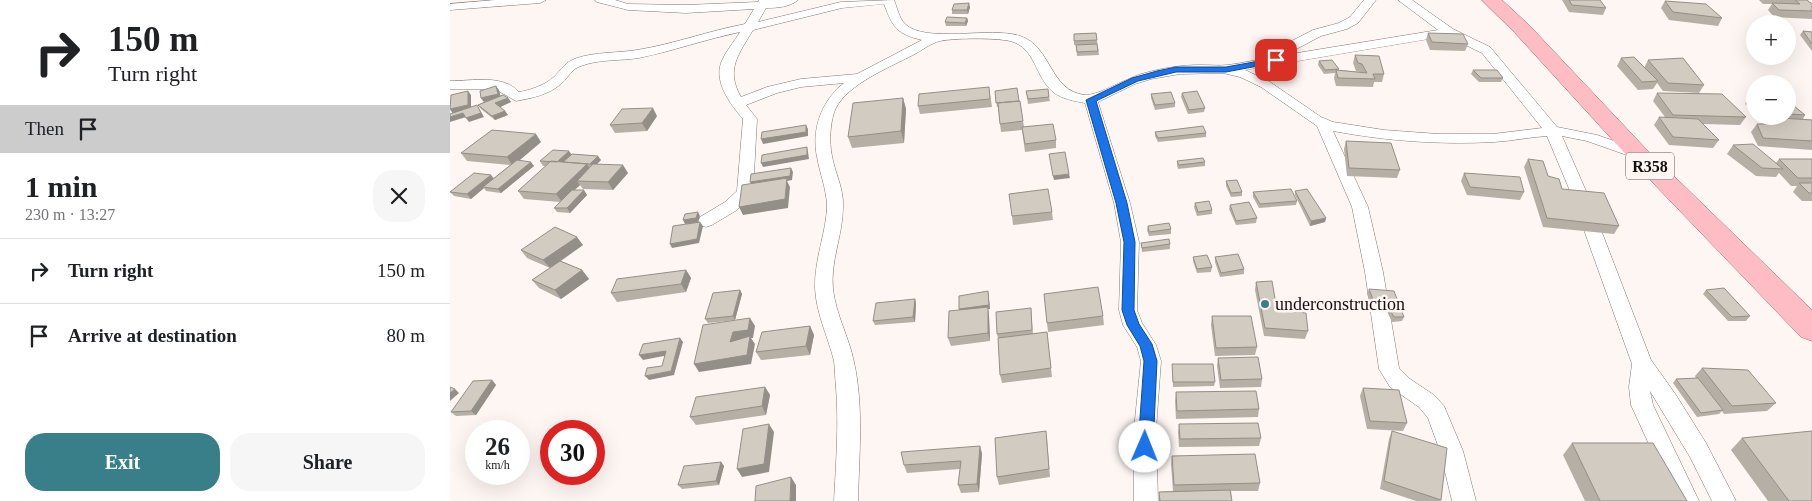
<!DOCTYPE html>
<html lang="en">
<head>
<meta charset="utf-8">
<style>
  :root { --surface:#fff; --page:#f6f6f6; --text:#202124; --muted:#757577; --line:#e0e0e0; --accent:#397f8a }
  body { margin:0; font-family:"Times New Roman",serif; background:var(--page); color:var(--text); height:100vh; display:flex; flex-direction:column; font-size:19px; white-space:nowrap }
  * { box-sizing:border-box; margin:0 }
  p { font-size:16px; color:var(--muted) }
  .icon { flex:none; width:28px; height:28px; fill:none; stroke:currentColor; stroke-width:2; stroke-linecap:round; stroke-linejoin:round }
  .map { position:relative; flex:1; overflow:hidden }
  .sheet { display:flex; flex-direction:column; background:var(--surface); width:450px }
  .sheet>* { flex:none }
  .banner { background:#fff; color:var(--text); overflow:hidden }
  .fabs { position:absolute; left:1296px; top:15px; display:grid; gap:10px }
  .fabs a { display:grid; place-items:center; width:50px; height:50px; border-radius:50%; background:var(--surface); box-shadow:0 5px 20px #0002; font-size:25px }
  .speed { position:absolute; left:15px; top:420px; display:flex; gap:10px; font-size:25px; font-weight:700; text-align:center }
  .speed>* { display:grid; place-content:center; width:65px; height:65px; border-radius:50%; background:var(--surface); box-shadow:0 5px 20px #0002; line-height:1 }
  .speed small { font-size:12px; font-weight:400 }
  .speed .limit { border:8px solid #d22; background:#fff; color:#111 }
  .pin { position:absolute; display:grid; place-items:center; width:42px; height:42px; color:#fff; margin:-21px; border-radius:10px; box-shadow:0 2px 8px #0006 }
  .me { position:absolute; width:55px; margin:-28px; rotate:1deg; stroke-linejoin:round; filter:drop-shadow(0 0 4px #0008) }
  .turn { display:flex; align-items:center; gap:18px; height:105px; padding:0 25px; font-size:22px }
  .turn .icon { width:65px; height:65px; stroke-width:2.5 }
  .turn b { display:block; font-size:35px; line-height:42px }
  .then { display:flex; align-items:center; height:48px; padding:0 25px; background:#0003; gap:10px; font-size:19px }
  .round { display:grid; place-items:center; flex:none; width:52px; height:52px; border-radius:20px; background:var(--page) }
  .head { display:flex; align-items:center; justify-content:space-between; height:85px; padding:0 25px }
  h1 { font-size:30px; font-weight:700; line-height:38px }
  .button { display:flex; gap:10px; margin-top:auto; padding:10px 25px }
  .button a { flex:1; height:58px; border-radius:20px; background:var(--accent); color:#fff; font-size:20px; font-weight:700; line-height:58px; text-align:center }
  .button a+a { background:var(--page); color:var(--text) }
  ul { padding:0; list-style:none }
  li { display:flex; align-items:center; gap:15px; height:65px; padding:0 25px; border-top:1px solid var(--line) }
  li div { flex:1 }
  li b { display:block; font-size:19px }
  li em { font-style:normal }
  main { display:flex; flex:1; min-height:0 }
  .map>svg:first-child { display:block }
</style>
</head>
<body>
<main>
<section class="sheet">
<div class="banner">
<div class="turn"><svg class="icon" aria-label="right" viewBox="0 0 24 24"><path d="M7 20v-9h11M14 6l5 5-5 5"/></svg><div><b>150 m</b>Turn right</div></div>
<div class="then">Then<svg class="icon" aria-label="arrive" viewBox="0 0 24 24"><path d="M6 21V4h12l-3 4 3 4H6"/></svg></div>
</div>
<div class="head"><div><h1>1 min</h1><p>230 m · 13:27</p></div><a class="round"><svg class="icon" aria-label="close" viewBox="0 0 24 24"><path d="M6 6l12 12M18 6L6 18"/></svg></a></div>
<ul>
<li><svg class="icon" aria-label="right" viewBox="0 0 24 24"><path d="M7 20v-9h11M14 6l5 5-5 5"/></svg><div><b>Turn right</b></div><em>150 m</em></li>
<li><svg class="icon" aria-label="arrive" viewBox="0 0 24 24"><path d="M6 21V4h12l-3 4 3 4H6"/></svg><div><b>Arrive at destination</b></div><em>80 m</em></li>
</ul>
<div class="button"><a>Exit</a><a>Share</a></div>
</section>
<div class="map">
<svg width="1362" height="501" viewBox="0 0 1362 501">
  <rect width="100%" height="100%" fill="#fef6f2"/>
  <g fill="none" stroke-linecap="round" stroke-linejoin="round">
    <g stroke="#837772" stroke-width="1">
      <path id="minor" d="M45,0H96L90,3L0,10V4Z
        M145,0H165L178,4L236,5L308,2L309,0H348C340,7 327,8 316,8L308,22L391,2L444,0C447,7 449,18 455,24C476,44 540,26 570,36C602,46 599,91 635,95C648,96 678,77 695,73C713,68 732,65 751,65C760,65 770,66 778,65C794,63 810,59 827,56L823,53L824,50L863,30L889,23L900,17L914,0H926L908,23L897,29L871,36L835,55L988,30L948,0H962L1003,29L1040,47L1107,127L1147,135L1193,151L1196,154L1193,157L1188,159L1137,141L1112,136L1136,191L1201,360L1226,395L1256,443L1286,501H1262L1240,457L1200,391L1203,405L1249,501H1225L1181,405L1179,387L1182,364L1120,191L1097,136C1080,137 1062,141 1044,142C991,145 936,141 883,131L918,207L933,272L949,368L960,379L984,395L994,406L1013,451L1026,501H1002L990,451L978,418L969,407L940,387L929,369L915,272L902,207L867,126L811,87L790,77L773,73L730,74L701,79L685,84L648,102L680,203L689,242L687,310L692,323L706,345L711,361L706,429L708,501H684V429L691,361L687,347L673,325L669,310L671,242L664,203L635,103C624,101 612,99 603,92C583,75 586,43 554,40C539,38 504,38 490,41C481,43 471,51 463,55C440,67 398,84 386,108C380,120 379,142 382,156C385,173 394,189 393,207C393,235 380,262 383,289C386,315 399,337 404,362C414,407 409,456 408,501H384C386,463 389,425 386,387C385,379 385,369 384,361C378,337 366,313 365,288C364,260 377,230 377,205C376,188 370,174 367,157C361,129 372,100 394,83L351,87L327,93L296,105L307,119L303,192L287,210L262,225L256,227L250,225L248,221L250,217L275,202L287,191L293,119C281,105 264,83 271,63C275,52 284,42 290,32C256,39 223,51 189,58C170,61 149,59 131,66C121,69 119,77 112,83C99,95 82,98 66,101L45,89H0V81C22,81 53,74 69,92C81,90 95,85 104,77C112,69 115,62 127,58C145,52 168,53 187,50C224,44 258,31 295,24L304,9L236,13L178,10L147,2ZM434,4C443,28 447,34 472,40L407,74L351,79L317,87L291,97C275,69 289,54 303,30L392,8ZM997,36L1032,53L1092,128L1043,134H988L934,130L883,122L871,117L820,82L795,70Z"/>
    </g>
    <g stroke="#ab636c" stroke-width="1">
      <path id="primary" d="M1032,0H1052L1079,25L1196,149L1362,310V341L1351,337L1180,159L1065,33Z"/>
    </g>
    <use href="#minor" fill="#fff" fill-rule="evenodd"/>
    <use href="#primary" fill="#febcc5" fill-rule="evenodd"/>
  </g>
  <path fill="#b5afa6" d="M1112,0H1150L1156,8L1153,15L1119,12Z
    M1309,0H1341L1340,1L1341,0H1357L1362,4V19L1324,17L1318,10L1322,4H1313Z
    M1215,1L1272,18L1268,26L1219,20L1211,8Z
    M520,7L518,14H502V10Z
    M517,18L518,21L516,26H496L495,22Z
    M1353,31L1362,32V51L1350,35Z
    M646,33L649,55L627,56L626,45H624V34Z
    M978,33L1018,44L1015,51L980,50L976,40Z
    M905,55L934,74L932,82H924L923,87L886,86L884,78L885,73L874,74L868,65L869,61L889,69L888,70L911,72L906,71L903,63Z
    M1171,58L1194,68L1198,60L1254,85L1249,93L1213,91L1207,83L1203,89L1188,90L1167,66Z
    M1023,70L1053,78L1051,82H1029L1021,74Z
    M539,87L542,107L470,114L468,106Z
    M49,90L50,96L58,98L61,102L50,107L55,111L58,115L45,120L31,109L28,105L34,102L31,98Z
    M545,91L570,101L574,127L606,140V148L575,152L572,130L551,132L548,107H547Z
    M576,91L599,97L600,101L578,104Z
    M732,93L755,108L754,112L738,114L731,97Z
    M1207,93L1296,117L1290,125L1253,124L1269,140L1263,148L1219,145L1204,125L1209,117H1215L1203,101Z
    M701,94L725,103V107L705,110L701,98Z
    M1300,96H1305V113L1295,104Z
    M453,98L456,109L454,143L402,148L398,137Z
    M1338,101L1355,115L1353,119L1362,120V150L1308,146L1301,132L1307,124H1311L1313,120L1308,116H1338Z
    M207,116L197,131L165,133L160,125Z
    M705,132L756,133V137L708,142L705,136Z
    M896,141L950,170L947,178L897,176L894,149Z
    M91,142L69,160L84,166L51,193L36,191L34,188L21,199L4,196L0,192L41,175L44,178L60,165L17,161L11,153Z
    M1283,145L1326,163L1329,159H1362V201H1352L1343,192L1347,186H1341L1329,173L1326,177L1306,176L1277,154Z
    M121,154L151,160L147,164L178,173L163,190L133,189L130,185L124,190L137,195L120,213L107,212L104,208L110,202L74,199L68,191L96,166H93L90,161Z
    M1078,159L1112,189L1169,226L1164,234L1093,227L1074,167Z
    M727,161L755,162V166L728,169L727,165Z
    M1014,173L1074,192L1070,200L1017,195L1011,181Z
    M776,181L792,192V196L781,197L776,186Z
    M845,191L876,218L875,222L860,226L845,195Z
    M803,192L847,201L846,205L809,208L803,197Z
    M745,203L762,210V214L747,216L744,207Z
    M780,205L807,218L806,223L786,225L779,209Z
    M602,212L603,220L563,225L562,216Z
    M698,226L721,229V234L699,236L697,230Z
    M691,243L720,244V249L692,252Z
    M133,245L111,261L132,270L139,279L111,299L89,288L82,280L100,268L77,258L71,250Z
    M743,257L762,267L761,272L747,273L743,261Z
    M765,257L794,269V274L770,277L765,262Z
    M236,270L241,278L236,292L167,302L161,293Z
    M806,282L827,310L858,331L855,339L814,336L805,290Z
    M919,289L954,317L952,321L942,322L935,307L922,306L917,294Z
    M290,290L292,294L285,320L258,323L255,319Z
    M1256,290L1300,316L1296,321H1278L1253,294Z
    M538,291L540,309H538L539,316L540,341L501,346L498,338L509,310Z
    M594,294L653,316L654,325L598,332Z
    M465,299L466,304L465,322L425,325L423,321Z
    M581,308L583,334L597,332L602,377L552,383L550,375L549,342L547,334Z
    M762,316L807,347L805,355L765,356L761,325Z
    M360,326L364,335L360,355L311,360L306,352Z
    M768,358L812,379L811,387L770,388L767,366Z
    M722,364L765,382L764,386L723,387Z
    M1252,368L1326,403L1317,411L1274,414L1272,411L1269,414L1247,417L1223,383L1226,379L1246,378L1245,376Z
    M42,380L46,385L26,415L6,416L1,412Z
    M315,387L320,395L316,415L246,425L240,417Z
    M913,388L957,423L953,431L917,429L910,396Z
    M726,392L809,409L808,417L726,419L725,401Z
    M729,424L811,438L809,446L729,447L728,432Z
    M942,431L991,500L990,501H966L930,489L939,439Z
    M1292,438L1362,501H1318L1281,450Z
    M597,439L600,477L549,485L547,477Z
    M1122,443L1237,501H1135L1113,455Z
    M530,446L532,454L529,492L511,493L508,485L510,469L457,473L454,465Z
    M722,456L810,483L808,491H781L782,501H709V492L723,491L721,464Z
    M271,462L274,466L269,485L232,489L228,485Z"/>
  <path fill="#938e87" d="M519,3L520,7L518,14L517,10Z
    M517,18L518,21L516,26L515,23Z
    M46,86L49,90L51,98L34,102L31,98Z
    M18,91L21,95V109L3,114L0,109Z
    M58,98L61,102L48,108L45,103Z
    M453,98L456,109L454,143L451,131Z
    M27,105L34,117L19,122L16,118Z
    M203,108L207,116L197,131L192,123Z
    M55,111L58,115L45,120L42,116Z
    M13,113L16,117L0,122V117Z
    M356,125L358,129V136L313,144L311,139Z
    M86,134L91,142L63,166L57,157Z
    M357,147L358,152L359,159L313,167L311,163Z
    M119,151L122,155L115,162H106Z
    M148,156L151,160L143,168L140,164Z
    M81,162L84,166L51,193L48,189Z
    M137,164L142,172L127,181L130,185L112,202L106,194Z
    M173,165L178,173L163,190L158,182Z
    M341,168L343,172L342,180L337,181L340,187L338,208L293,215L289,207L302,186L300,182Z
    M619,174L620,178L604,180L603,176Z
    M41,175L44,180L33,187L34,188L21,199L17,194Z
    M134,190L137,195L120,213L117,208Z
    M248,212L250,216L248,223L235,224L233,220Z
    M876,218L875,222L860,226L861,221Z
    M250,222L253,226L249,243L222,248L220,244Z
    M127,237L133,245L100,268L93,260Z
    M132,270L139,279L111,299L105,290Z
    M236,270L241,278L236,292L231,284Z
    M290,290L292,294L285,320L283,316Z
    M538,291L540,309H538L539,316L540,341L538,333L510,314L509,309Z
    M465,299L466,304L465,322L463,317Z
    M300,318L305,326L303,338H301L305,344L301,364L249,372L244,364L280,342L283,332Z
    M360,326L364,335L360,355L356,346Z
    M230,338L233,342L224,375L199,380L195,376L221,371Z
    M216,351L219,355L193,360L189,355Z
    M42,380L46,385L26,415L21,411Z
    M315,387L320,395L316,415L312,406Z
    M5,389L9,393L0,401V393Z
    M319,424L324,432L319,472L292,477L287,469Z
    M530,446L532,454L529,492L527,484Z
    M271,462L274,466L269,485L266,481Z
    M341,477L346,485V501H340Z"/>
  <path fill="#d2cbc1" stroke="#938e87" d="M1119,0H1150L1156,8L1122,5Z
    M1345,0H1357L1362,4V11L1329,10L1322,3L1350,4Z
    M1215,1L1256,4L1272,18L1223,12Z
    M519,3L517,10H502L504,4Z
    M497,17L517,18L515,23L495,22Z
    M1353,31L1362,32V44Z
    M646,33L647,40L624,41V34Z
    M978,33L1013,34L1018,44L982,42Z
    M647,44L648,51L627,52L626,45Z
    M905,55L929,56L934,74H923L925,79L888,78L886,70L917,73L912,64L908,63Z
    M1184,57L1208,81L1192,82L1171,58Z
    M1233,58L1254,85L1218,83L1198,60Z
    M882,60L889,69L875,70L869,61Z
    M1023,70H1047L1053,78H1031Z
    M46,86L48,94L31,98L30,91Z
    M539,87L540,99L468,106L469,94Z
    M567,88L569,101L546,103L545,91Z
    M598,89L599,97L578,99L576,91Z
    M18,91V105L0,109L1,95Z
    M747,91L755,108L739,110L732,93Z
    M721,92L725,103L705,105L701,94Z
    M1207,93L1272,94L1296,117L1223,115Z
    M53,95L58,98L45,103L55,111L42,116L28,105Z
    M1300,96H1305V100Z
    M453,98L451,131L398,137L403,103Z
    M570,101L573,121L550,124L548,103Z
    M1338,101L1355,115L1338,114Z
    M27,105L31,113L16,118L13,113L0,117V114Z
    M203,108L192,123L160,125L172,109Z
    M1209,117L1248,119L1269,140L1223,137Z
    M1316,117L1362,120V141L1313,138L1307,124H1323Z
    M603,124L606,140L575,144L572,127Z
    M356,125V132L311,139L312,132Z
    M753,126L756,133L708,138L705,132Z
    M42,130L86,134L57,157L11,153Z
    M896,141L941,143L950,170L899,168Z
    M1303,144L1333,169L1312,168L1283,145Z
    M357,147V155L311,163L312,155Z
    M103,150L119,151L107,162L90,161Z
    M615,152L619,174L603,176L599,154Z
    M122,154L148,156L140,164L113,162Z
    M753,158L755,162L729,165L727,161Z
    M1078,159L1093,161L1098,176L1109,179L1112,189L1154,193L1169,226L1097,218Z
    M1329,159H1362V178H1348Z
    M67,160L81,162L48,189L33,187Z
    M101,161L137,164L106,194L68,191Z
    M143,164L173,165L158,182L127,181Z
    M341,168L340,176L300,182L301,174Z
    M24,173L41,175L17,194L0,192Z
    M1014,173L1070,177L1074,192L1020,187Z
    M337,178L335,199L289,207L292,185Z
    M787,180L792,192L781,193L776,181Z
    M1349,183H1362V193H1359Z
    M598,189L602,212L562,216L559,194Z
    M841,189L847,201L810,204L803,192Z
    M857,189L876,218L861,221L845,191Z
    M122,190H134L117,208H104Z
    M759,201L762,210L748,212L745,203Z
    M799,202L807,218L786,221L780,205Z
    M248,212L246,218L233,220L235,214Z
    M250,222L247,239L220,244L223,226Z
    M719,223L721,229L699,232L698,226Z
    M105,227L127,237L93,260L71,250Z
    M719,239L720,244L692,248L691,243Z
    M788,254L794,269L771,273L765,257Z
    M757,255L762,267L747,269L743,257Z
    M110,261L132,270L105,290L82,280Z
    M236,270L231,284L161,293L167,279Z
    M822,281L827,310L856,313L858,331L815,328L806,282Z
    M648,287L653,316L597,323L594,294Z
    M1274,288L1300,316L1282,317L1256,290Z
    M919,289L944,291L954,317H944L936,303L924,302Z
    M290,290L283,316L255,319L263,293Z
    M538,291L539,305L509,309V296Z
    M465,299L463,317L423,321L426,303Z
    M538,307V333L498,338L499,311Z
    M581,308L582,330L547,334L546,312Z
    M762,316H801L807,347L766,348Z
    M300,318L298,330L283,332L280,342L300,336L297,355L244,364L253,325Z
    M360,326L356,346L306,352L312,332Z
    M597,332L601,368L550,375L548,338Z
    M230,338L221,371L195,376L197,368L212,366L216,351L189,355L193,344Z
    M808,357L812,379L771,380L768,358Z
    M722,364H763L765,382H723Z
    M1252,368L1298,370L1326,403L1282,406Z
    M1248,378L1273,410L1251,413L1226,379Z
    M42,380L21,411L1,412L23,381Z
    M0,387L5,389L0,393Z
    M315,387L312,406L240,417L246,397Z
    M913,388L949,390L957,423L920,421Z
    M806,391L809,409L727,411L726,392Z
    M808,423L811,438L730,439L729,424Z
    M319,424L314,464L287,469L293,429Z
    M596,431L599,469L547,477L545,438Z
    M942,431L997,448L991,500L934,481Z
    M1362,431V501H1339L1292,438Z
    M1122,443H1203L1237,501H1150Z
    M530,446L527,484L508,485L511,461L454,465L451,452Z
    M805,454L810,483L724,485L722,456Z
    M271,462L266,481L228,485L234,466Z
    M341,477L340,501H305L306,486Z
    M780,490L782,501H710L709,492Z"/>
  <path fill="#1a73e8" stroke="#114b97" d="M826,58L830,60L829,62L776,72H726L688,81L646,101L677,203L685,242L684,310L689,324L702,344L707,361L703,447L700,451L695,453L690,451L688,447L694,361L690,346L677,325L672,310L674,242L666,203L636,100L682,78L707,71L726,67H776Z"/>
  <circle fill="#397f8a" stroke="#fef6f2" stroke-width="2" cx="815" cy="304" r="5"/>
  <g text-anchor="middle" stroke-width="5" stroke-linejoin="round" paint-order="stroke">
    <rect fill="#fef6f2" stroke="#5a5552" stroke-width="1" x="1176" y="152.5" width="48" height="27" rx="4"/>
    <g font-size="16" font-weight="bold" fill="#14100e">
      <text x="1200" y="172">R358</text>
    </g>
    <g font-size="18" fill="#14100e" stroke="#fef6f2" text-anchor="start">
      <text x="825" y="310">underconstruction</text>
    </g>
  </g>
</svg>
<div class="fabs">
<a>+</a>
<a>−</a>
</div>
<div class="speed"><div>26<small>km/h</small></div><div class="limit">30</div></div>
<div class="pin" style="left:826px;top:60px;background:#d93025"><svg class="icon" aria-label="arrive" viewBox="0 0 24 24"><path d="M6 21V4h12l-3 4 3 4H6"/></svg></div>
<svg class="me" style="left:695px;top:447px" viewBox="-20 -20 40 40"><circle r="19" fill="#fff"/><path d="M0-13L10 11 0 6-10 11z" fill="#1a73e8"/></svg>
</div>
</main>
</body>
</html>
